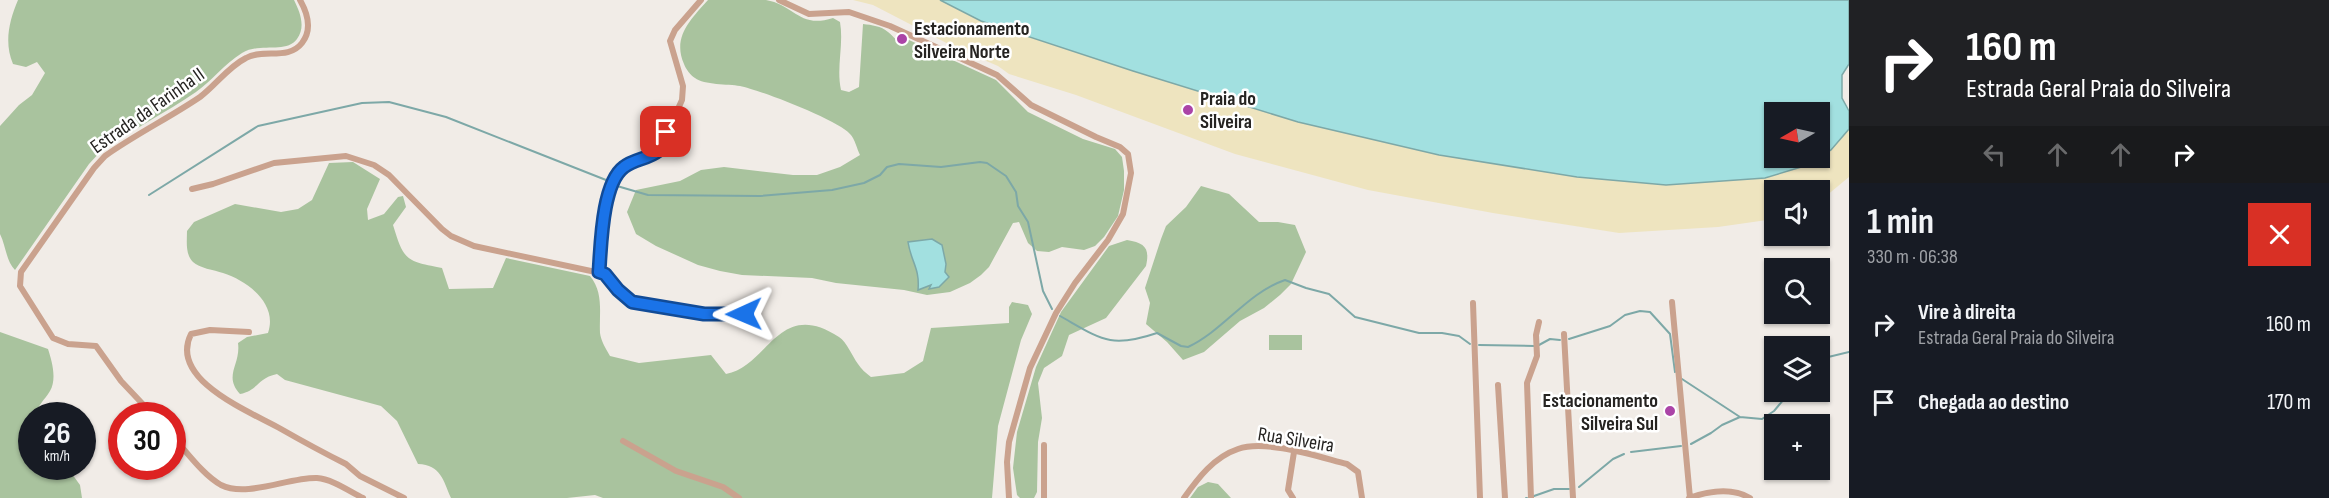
<!DOCTYPE html>
<html lang="pt">
<head>
<meta charset="utf-8">
<style>
  :root { --surface:#171b24; --page:#242831; --text:#f1f3f6; --muted:#9ea1a6 }
  body { margin:0; font-family:"Sofia Sans Condensed",sans-serif; background:var(--page); color:var(--text); height:100vh; display:flex; flex-direction:column; font-size:22px; white-space:nowrap }
  * { box-sizing:border-box; margin:0 }
  p { font-size:20px; color:var(--muted) }
  .icon { flex:none; width:33px; height:33px; fill:none; stroke:currentColor; stroke-width:2; stroke-linecap:round; stroke-linejoin:round }
  .map { position:relative; flex:1; overflow:hidden }
  .sheet { display:flex; flex-direction:column; background:var(--surface); width:480px }
  .sheet>* { flex:none }
  .guide { background:#202124; color:#fff; overflow:hidden }
  .needle { width:39px; rotate:261deg }
  .controls { position:absolute; left:1764px; top:102px; display:grid; gap:12px }
  .controls a { display:grid; place-items:center; width:66px; height:66px; border-radius:0px; background:var(--surface); box-shadow:0 2px 4px #0004; font-size:30px }
  .speed { position:absolute; left:18px; top:402px; display:flex; gap:12px; font-size:30px; font-weight:700; text-align:center }
  .speed>* { display:grid; place-content:center; width:78px; height:78px; border-radius:50%; background:var(--surface); box-shadow:0 2px 4px #0004; line-height:1 }
  .speed small { font-size:15px; font-weight:400 }
  .speed .limit { border:9px solid #d22; background:#fff; color:#111 }
  .pin { position:absolute; display:grid; place-items:center; width:51px; height:51px; color:#fff; margin:-26px; border-radius:12px; box-shadow:0 3px 9px #0006 }
  .me { position:absolute; width:66px; margin:-33px; rotate:269deg; stroke-linejoin:round; filter:drop-shadow(0 0 4px #0008) }
  .turn { display:flex; align-items:center; gap:21px; height:126px; padding:0 18px; font-size:27px }
  .turn .icon { width:78px; height:78px; stroke-width:2.5 }
  .turn b { display:block; font-size:42px; line-height:51px }
  .lanes { display:flex; align-items:center; height:57px; padding:0 18px; background:#0003; justify-content:center; gap:30px; direction:ltr }
  .lanes .off { opacity:.35 }
  .round { display:grid; place-items:center; flex:none; width:63px; height:63px; border-radius:0px; background:var(--page) }
  .head { display:flex; align-items:center; justify-content:space-between; height:102px; padding:0 18px }
  h1 { font-size:36px; font-weight:700; line-height:45px }
  ul { padding:0; list-style:none }
  li { display:flex; align-items:center; gap:18px; height:78px; padding:0 18px }
  li div { flex:1 }
  li b { display:block; font-size:22px }
  li em { font-style:normal }
  main { display:flex; flex:1; min-height:0 }
  .map>svg:first-child { display:block }
</style>
</head>
<body>
<main>
<div class="map">
<svg width="1849" height="498" viewBox="0 0 1849 498">
  <rect width="100%" height="100%" fill="#f1ece7"/>
  <path fill="#a9c39e" fill-rule="evenodd" d="M18,0H294C300,12 306,27 297,39C286,54 260,42 242,53C224,64 212,81 196,92C165,113 132,130 101,151L89,164L15,270C6,261 6,246 0,234V126L19,105L32,95L45,73L37,62L26,67L13,64C4,43 9,21 18,0Z
    M708,0C727,0 748,0 766,0C795,5 799,29 833,18L840,22C844,45 836,67 841,90L849,92L859,87L863,24C872,25 881,26 888,32C896,38 898,46 909,40L996,80L1028,112L1083,139L1115,149L1122,157L1124,171V190L1118,216L1104,237L1095,246L1084,250L1062,247L1049,252L1037,251L1028,243L1019,222L1013,223L989,267L981,275L970,283L950,292L927,295L904,290L836,283L812,278L742,275L720,271L698,265L656,246L636,234L627,212L636,190L680,181L701,170L724,167L793,175H817L840,167L860,155C857,149 855,139 850,134C838,120 760,90 740,86C728,84 704,85 695,78C690,75 686,69 684,64C672,37 691,19 708,0ZM932,239L942,245L946,264L945,272L919,290L920,276L908,243Z
    M353,162L380,179L367,209L368,220L384,214L398,197L403,196L406,207L393,225C404,261 406,261 442,268L449,289L493,288L506,258L590,276C604,293 599,313 600,333C601,341 606,349 610,356L639,363L711,355L726,374C768,367 778,297 839,337C847,342 852,356 858,364C861,369 866,373 871,377L904,373L923,361L931,328L1009,323V307L1012,302L1028,305L1032,314L1021,340L998,426L992,498H603L595,495L567,498H451C443,480 441,465 418,464L397,421L381,406L285,380L277,374C257,378 259,390 240,394C223,375 241,365 238,343L247,337L268,333C278,304 248,281 223,273C214,270 199,268 193,262C185,254 187,241 187,231L194,222L235,204L281,212L298,209L312,200L329,163Z
    M1201,186L1229,194L1259,222H1278L1295,225L1306,252L1291,284L1280,295L1264,308L1240,321L1204,352L1183,360L1167,342L1146,324L1150,303L1145,288L1161,239L1166,226L1186,207Z
    M1127,240C1145,243 1150,248 1146,266L1106,318L1069,335L1062,356L1044,368L1038,383L1042,418L1038,442L1037,492L1034,498H1020L1017,495L1013,468L1017,432L1036,367L1061,312L1109,246Z
    M0,332L48,349C52,361 57,379 50,391C44,401 38,404 36,415L32,416V466L67,467L80,485L82,498H0Z
    M1269,335H1302V350H1269Z
    M1208,482L1218,484L1231,498H1190L1198,487Z"/>
  <path fill="#eee4bf" d="M853,0H940L981,21L1133,71L1298,122L1439,155L1577,177L1666,185L1765,178L1808,165L1831,150L1849,129V177L1820,201V190H1774V219L1718,227L1619,233L1493,213L1368,190L1235,154L1076,95L1009,74L998,66L958,49L873,5Z"/>
  <path fill="#a2e0e0" stroke="#7da8a7" stroke-width="1.5" fill-rule="evenodd" d="M940,0H1849V64L1842,75V98L1849,111V129L1831,150L1808,165L1765,178L1666,185L1577,177L1439,155L1298,122L1133,71L981,21ZM1774,112H1820V158H1774Z
    M932,239L942,245L946,264L945,272L949,277L939,287L929,289L931,285L918,290C920,268 911,262 908,242Z"/>
  <g fill="none" stroke-linecap="round" stroke-linejoin="round">
    <path stroke="#7da8a7" stroke-width="2" d="M617,186L648,195L760,196L832,190L864,183L880,175L887,167L899,164L941,167L980,162L987,163L1006,176L1016,192L1018,206L1028,222L1043,291L1052,309
      M149,195L258,126L362,103L389,102L446,117L606,180
      M1060,316C1101,339 1110,349 1157,333L1181,346L1188,347C1224,330 1247,293 1285,280L1306,288L1329,294L1355,317L1419,333H1442L1459,336L1470,344
      M1569,339L1610,326L1625,315L1640,311L1650,312L1670,334L1675,372
      M1479,345L1534,346
      M1539,345L1550,339L1560,340
      M1820,359L1849,352
      M1682,379L1740,417
      M1691,444L1711,433L1722,425L1740,417L1762,419L1774,411L1790,392
      M1631,452L1681,446
      M1579,487L1613,459L1624,454
      M1534,496L1554,489H1569
      M1526,498H1527"/>
    <path stroke="#caa28e" stroke-width="6" d="M779,0L809,14L849,12L890,26L997,75L1031,105L1096,137L1120,147L1128,154L1131,173L1123,214L1108,240L1075,283L1056,313L1030,368L1009,442L1007,462L1009,498
      M192,189L213,184L274,163L346,156L374,165L389,175L442,229L451,236L474,246L605,274L618,290L632,302L704,314H744
      M599,272L605,211L612,183L618,171L625,165L659,151L682,100L683,86L670,41L675,30L701,0
      M1672,302L1690,498
      M1473,303L1480,498
      M249,332L210,330L191,334C168,380 251,412 281,429C302,441 324,453 346,464L360,476L404,498
      M1564,334L1573,498
      M1498,385L1505,498
      M154,416L121,381L96,346L68,344L53,338L20,286L21,272L94,168L105,156C136,134 169,118 200,97C216,85 228,67 246,58C264,48 288,61 302,43C312,30 308,14 300,0
      M172,436C187,452 203,475 221,485C247,498 289,477 317,478C332,479 349,491 363,498
      M623,441L676,471L723,487L739,498
      M1044,498V445
      M1184,498C1198,478 1214,457 1238,449C1266,439 1319,457 1347,464L1358,472L1362,498
      M1293,498L1288,490L1294,452
      M1531,498L1527,383L1537,356L1536,335L1539,322
      M1689,498C1709,491 1731,487 1750,498"/>
  </g>
  <g fill="none" stroke-linecap="round" stroke-linejoin="round">
    <g stroke="#114b97" stroke-width="15">
      <path id="route" d="M666,132L658,151C648,159 634,159 624,167C602,183 601,245 599,272L605,274L618,290L632,302L704,314H744"/>
    </g>
    <use href="#route" stroke="#1a73e8" stroke-width="10"/>
  </g>
  <g fill="#ab44a7" stroke="#fff" stroke-width="2">
    <circle cx="902" cy="39" r="6"/>
    <circle cx="1188" cy="110" r="6"/>
    <circle cx="1670" cy="411" r="6"/>
  </g>
  <g text-anchor="middle" stroke-width="5" stroke-linejoin="round" paint-order="stroke">
    <g font-size="20" font-weight="bold" fill="#262422" stroke="#fff" text-anchor="start">
      <text x="914" y="35">Estacionamento<tspan x="914" dy="23">Silveira Norte</tspan></text>
      <text x="1200" y="105">Praia do<tspan x="1200" dy="23">Silveira</tspan></text>
      <text x="1658" y="407" text-anchor="end">Estacionamento<tspan x="1658" dy="23">Silveira Sul</tspan></text>
    </g>
    <g font-size="20" fill="#262422" stroke="#fff">
      <text transform="translate(147 110) rotate(-35)" y="7">Estrada da Farinha II</text>
      <text transform="translate(1296 439) rotate(9)" y="7">Rua Silveira</text>
    </g>
  </g>
</svg>
<div class="controls">
<a><svg class="needle" viewBox="-14 -14 28 28"><path d="M0-13l5 13h-10z" fill="#e53935"/><path d="M0 13l5-13h-10z" fill="#9ea1a6"/></svg></a>
<a><svg class="icon" aria-label="sound" viewBox="0 0 24 24"><path d="M4 9h4l5-4v14l-5-4H4zM17 9q2 3 0 6"/></svg></a>
<a><svg class="icon" aria-label="search" viewBox="0 0 24 24"><circle cx="10" cy="10" r="6"/><path d="M15 15l6 6"/></svg></a>
<a><svg class="icon" aria-label="layers" viewBox="0 0 24 24"><path d="M12 4l9 5-9 5-9-5zM3 14l9 5 9-5"/></svg></a>
<a>+</a>
</div>
<div class="speed"><div>26<small>km/h</small></div><div class="limit">30</div></div>
<div class="pin" style="left:666px;top:132px;background:#d93025"><svg class="icon" aria-label="arrive" viewBox="0 0 24 24"><path d="M6 21V4h12l-3 4 3 4H6"/></svg></div>
<svg class="me" style="left:744px;top:314px" viewBox="-20 -20 40 40"><path d="M0-17L14 15 0 8-14 15z" fill="#1a73e8" stroke="#fff" stroke-width="4"/></svg>
</div>
<section class="sheet">
<div class="guide">
<div class="turn"><svg class="icon" aria-label="right" viewBox="0 0 24 24"><path d="M7 20v-9h11M14 6l5 5-5 5"/></svg><div><b>160 m</b>Estrada Geral Praia do Silveira</div></div>
<div class="lanes"><svg class="icon off" aria-label="left" viewBox="0 0 24 24"><path d="M17 20v-9H6M10 6l-5 5 5 5"/></svg><svg class="icon off" aria-label="ahead" viewBox="0 0 24 24"><path d="M12 20V5M6 11l6-6 6 6"/></svg><svg class="icon off" aria-label="ahead" viewBox="0 0 24 24"><path d="M12 20V5M6 11l6-6 6 6"/></svg><svg class="icon" aria-label="right" viewBox="0 0 24 24"><path d="M7 20v-9h11M14 6l5 5-5 5"/></svg></div>
</div>
<div class="head"><div><h1>1 min</h1><p>330 m · 06:38</p></div><a class="round" style="background:#d93025;color:#fff"><svg class="icon" aria-label="close" viewBox="0 0 24 24"><path d="M6 6l12 12M18 6L6 18"/></svg></a></div>
<ul>
<li><svg class="icon" aria-label="right" viewBox="0 0 24 24"><path d="M7 20v-9h11M14 6l5 5-5 5"/></svg><div><b>Vire à direita</b><p>Estrada Geral Praia do Silveira</p></div><em>160 m</em></li>
<li><svg class="icon" aria-label="arrive" viewBox="0 0 24 24"><path d="M6 21V4h12l-3 4 3 4H6"/></svg><div><b>Chegada ao destino</b></div><em>170 m</em></li>
</ul>
</section>
</main>
</body>
</html>
